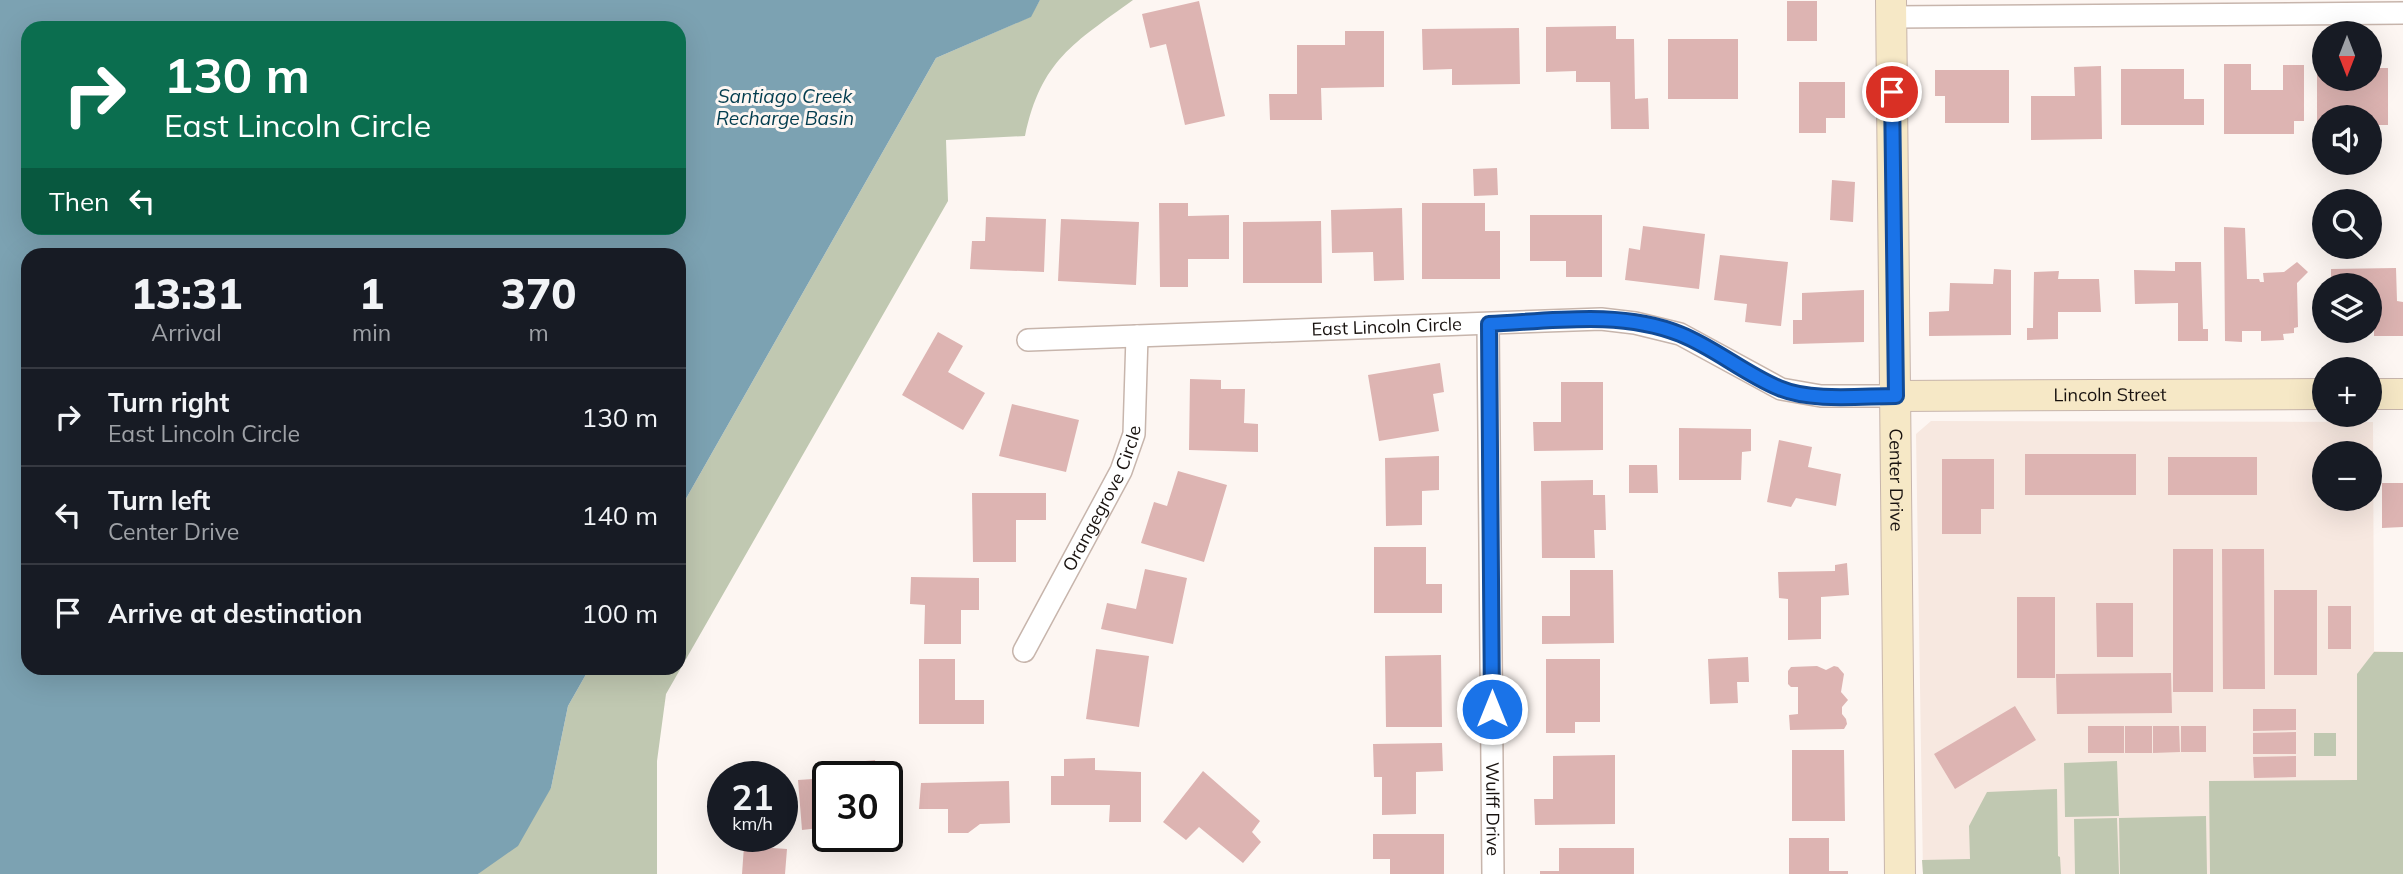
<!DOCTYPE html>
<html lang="en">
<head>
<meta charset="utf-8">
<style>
  :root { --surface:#171b24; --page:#242831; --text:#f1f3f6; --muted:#9ea1a6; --line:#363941 }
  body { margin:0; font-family:Mulish,sans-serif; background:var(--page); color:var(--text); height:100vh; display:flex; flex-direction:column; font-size:26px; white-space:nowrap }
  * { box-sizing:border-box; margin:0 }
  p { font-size:23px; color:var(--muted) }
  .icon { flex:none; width:38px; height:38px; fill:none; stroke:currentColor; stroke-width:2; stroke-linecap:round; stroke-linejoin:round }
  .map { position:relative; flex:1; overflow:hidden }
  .drawer { position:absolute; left:21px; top:248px; width:665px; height:427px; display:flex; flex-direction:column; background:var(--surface); border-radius:21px; box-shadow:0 7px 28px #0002 }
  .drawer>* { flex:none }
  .banner { position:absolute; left:21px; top:21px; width:665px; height:214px; border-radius:21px; box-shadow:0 7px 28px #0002; background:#0b6e4f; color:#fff; overflow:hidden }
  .needle { width:46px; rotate:180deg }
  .fabs { position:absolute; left:2312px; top:21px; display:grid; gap:14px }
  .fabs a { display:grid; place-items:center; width:70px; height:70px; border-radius:50%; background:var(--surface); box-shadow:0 7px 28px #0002; font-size:35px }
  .speed { position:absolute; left:707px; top:761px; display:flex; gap:14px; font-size:35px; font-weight:700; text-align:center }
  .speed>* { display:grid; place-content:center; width:91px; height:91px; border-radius:50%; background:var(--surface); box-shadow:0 7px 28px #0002; line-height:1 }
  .speed small { font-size:18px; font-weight:400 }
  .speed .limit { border:4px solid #111; border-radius:10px; background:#fff; color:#111 }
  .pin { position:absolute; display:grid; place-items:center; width:60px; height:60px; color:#fff; margin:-30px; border:4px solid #fff; border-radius:50%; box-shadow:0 2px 7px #0007 }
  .me { position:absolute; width:77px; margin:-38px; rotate:0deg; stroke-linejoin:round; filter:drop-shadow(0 0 5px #0008) }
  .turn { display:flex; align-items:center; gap:24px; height:147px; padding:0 28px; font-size:32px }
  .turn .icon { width:91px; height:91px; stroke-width:2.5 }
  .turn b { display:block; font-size:49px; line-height:60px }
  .then { display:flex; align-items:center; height:66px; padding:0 28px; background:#0003; gap:14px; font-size:26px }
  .eta { display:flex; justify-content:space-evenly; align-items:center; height:119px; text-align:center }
  .eta b { font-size:42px; font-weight:800; line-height:49px }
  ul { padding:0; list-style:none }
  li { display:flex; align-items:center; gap:21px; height:98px; padding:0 28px; border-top:2px solid var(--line) }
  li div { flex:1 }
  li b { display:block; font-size:26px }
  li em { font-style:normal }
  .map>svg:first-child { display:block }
</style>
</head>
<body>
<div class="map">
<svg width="2403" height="874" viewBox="0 0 2403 874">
  <rect width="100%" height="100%" fill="#fdf6f2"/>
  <path fill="#f7e8e0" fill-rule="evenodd" d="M1931,421L2373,422L2374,651L2403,652V874H1923L1916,434ZM2324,453H2370V499H2324Z"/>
  <path fill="#c0c8b1" d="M1040,0H1133C1074,43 1041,60 1025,136L946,140L948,201L666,694L657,761V874H478L551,788L568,706L589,669L679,668V511L936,58L1030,17Z
    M2374,652H2403V874H2210L2209,781L2357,780V674Z
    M2314,733H2336V756H2314Z
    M2117,761L2119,816L2065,817L2064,763Z
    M2057,789L2058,856L2060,857L2061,874H1923L1922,860L1970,859L1969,826L1987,792Z
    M2206,816L2207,874H2120L2119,818Z
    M2117,818L2119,874H2075L2074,819Z"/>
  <path fill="#7ca2b2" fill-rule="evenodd" d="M0,0H1040L1031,17L936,58L679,511V256H28V668L589,669L568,706L551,788L518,846L478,874H0ZM28,28H679V228H28Z"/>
  <path fill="#ddb4b2" d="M1199,1L1225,116L1185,125L1166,44L1150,48L1142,14Z
    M1787,1H1817V41H1787Z
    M1616,26V39H1634L1635,99L1648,98L1649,129H1611L1610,82H1576V71L1546,72V27Z
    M1519,28L1520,84L1452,85V69L1423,70L1422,29Z
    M1345,31H1384V87L1321,88L1322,120H1270L1269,94H1297V45H1345Z
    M1668,39H1738V99H1668Z
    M2224,64H2251V90H2283V65H2304V121H2294V134H2224Z
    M2101,66L2102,139L2031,140V96H2075L2074,67Z
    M2317,68H2324V79H2370V68H2388V125H2370V117H2324V153H2317Z
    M2121,69H2184V99H2204V125H2121Z
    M1935,70H2009V123H1945V96H1935Z
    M1799,82H1845V118H1826V133H1799Z
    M1497,168L1498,195L1474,196L1473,169Z
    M1832,180L1855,182L1853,222L1830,220Z
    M1159,203H1188V216L1229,215V259H1188V287H1160Z
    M1422,203H1485V231H1500V279H1422Z
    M1402,208L1404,280L1374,281L1373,252L1332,253L1331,210Z
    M1530,215H1602V277H1566V261H1530Z
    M986,217L1046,219L1044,272L970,269L972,241H985Z
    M1061,219L1139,222L1136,285L1058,281Z
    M1321,221L1322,283H1243V222Z
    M1643,226L1705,234L1699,289L1625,280L1629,248L1640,250Z
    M2224,227L2245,228L2247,279H2259L2260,282H2264L2263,273L2284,272L2297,262L2308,272L2297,283L2298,327L2294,328V333L2283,334L2284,340L2261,341V331H2242V342L2225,341Z
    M1720,255L1788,262L1781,326L1745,322L1747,304L1714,300Z
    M2175,262H2201L2203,329H2208V341H2178V303L2135,304L2134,270L2175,271Z
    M2396,268L2397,301L2403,302V336H2374V309H2370V285H2331V269Z
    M1994,269L2011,270V335L1929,336V312L1949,311L1950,283L1993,284Z
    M2059,271L2058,279H2099L2101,312H2058V339L2027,340V328H2033L2034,272Z
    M1864,290V342L1793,344V320H1802V293Z
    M938,332L963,346L948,372L985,393L963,430L902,395Z
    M1440,363L1444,392L1433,394L1439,431L1379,441L1368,375Z
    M1190,379L1221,380V389H1245L1244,423L1258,424V452L1189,450Z
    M1561,382H1603V450L1534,451L1533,422H1561Z
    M1012,404L1079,420L1066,472L999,456Z
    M1679,428L1751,429V451L1742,452L1741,480H1679Z
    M1779,440L1812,447L1808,467L1841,474L1836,506L1796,498L1791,507L1767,502Z
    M2025,454H2136V495H2025Z
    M1439,456V490L1422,491V525L1386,526L1385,458Z
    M2168,457H2257V495H2168Z
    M1942,459H1994V509H1981V534H1942Z
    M1629,465H1657L1658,493H1629Z
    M1178,471L1227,485L1204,562L1141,543L1154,502L1167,506Z
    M1593,480V495H1605L1606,530H1594L1595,558H1542L1541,481Z
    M2382,483H2403V527L2382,528Z
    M972,493H1046V520H1016V562H973Z
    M1374,547H1426V584H1442V613H1374Z
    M2173,549H2213V692H2173Z
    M2222,549H2264L2265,689H2223Z
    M1847,563L1849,595L1821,597V639L1788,640V599L1779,598L1778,572L1835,571V565Z
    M1145,569L1187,578L1173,644L1101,629L1107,603L1136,609Z
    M1570,570H1613L1614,643L1542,644V616H1570Z
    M911,577L979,578V610H961V644H924L925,605L910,604Z
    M2274,590H2317V675H2274Z
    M2017,597H2055V678H2017Z
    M2096,603H2133V657H2097Z
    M2328,606H2351V649H2328Z
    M1096,649L1149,656L1139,727L1086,719Z
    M1441,655L1442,727H1386L1385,656Z
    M1748,657L1749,682H1737L1738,703L1710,704L1708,659Z
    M919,659H955V700H984V724H919Z
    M1546,659H1600V722H1575V733H1546Z
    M1817,666L1826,670L1834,666L1838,667L1844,674L1841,692L1848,700L1842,707V714L1846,719L1847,724L1844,729L1790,730L1789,715L1798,714V687H1791L1788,684V671L1791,667Z
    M2171,673L2172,713L2057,714L2056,674Z
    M2015,706L2036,740L1955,789L1934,754Z
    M2253,709H2296V730L2253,731Z
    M2088,726H2124V753H2088Z
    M2125,726H2152V753H2125Z
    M2153,726H2179L2180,752L2153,753Z
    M2181,726H2206V752H2181Z
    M2296,732V754H2253V733Z
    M1442,743L1443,771L1416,772V814L1382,815V777H1374L1373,744Z
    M1792,750H1844L1845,821H1792Z
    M1615,755V824L1535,825L1534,799H1553V756Z
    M2296,756V777L2254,778L2253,757Z
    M1095,758V770L1141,772V822H1109L1110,805H1051V776H1064V759Z
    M875,760L877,777H847L846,763Z
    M1203,771L1260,821L1252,832L1261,842L1243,863L1199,827L1186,840L1163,822Z
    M828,778V827L802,830L798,780Z
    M1009,781L1010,823L980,824L968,833H948V809H919L921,783Z
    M1373,834H1444V874H1390V859H1373Z
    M1789,838H1829V871H1848V874H1789Z
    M744,846L787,849L785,874H742Z
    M1559,848H1634V874H1540V871H1559Z"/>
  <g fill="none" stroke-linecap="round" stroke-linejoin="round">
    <g stroke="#c7b5ac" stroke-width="24">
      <g id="street">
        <path d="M1892,17L2403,13"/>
        <path id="s1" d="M1488,324L1493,874"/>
        <path id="s2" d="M1028,340L1601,319L1635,323L1680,334L1781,389L1821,396H1896"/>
        <path id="s3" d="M1024,651L1121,471L1134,434L1137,336"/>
      </g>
    </g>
    <g stroke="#c7b5ac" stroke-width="32">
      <g id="secondary">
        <path id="s4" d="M1891,0L1900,874"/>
        <path d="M2370,394H2403"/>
        <path id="s5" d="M1896,396L2324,394"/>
      </g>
    </g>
    <use href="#street" stroke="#fff" stroke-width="21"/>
    <use href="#secondary" stroke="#f6e8c6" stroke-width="30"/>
  </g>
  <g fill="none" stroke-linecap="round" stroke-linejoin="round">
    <g stroke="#114b97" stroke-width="18">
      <path id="route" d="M1492,709L1489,324C1551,321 1621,310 1680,334C1715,348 1745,374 1779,388C1812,402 1861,396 1896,396L1892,92"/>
    </g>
    <use href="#route" stroke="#1a73e8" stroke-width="12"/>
  </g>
  <g text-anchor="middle" stroke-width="6" stroke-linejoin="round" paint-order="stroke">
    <g font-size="18" fill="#18120f" stroke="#fdf6f2">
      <text dy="6" stroke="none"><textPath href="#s2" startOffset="359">East Lincoln Circle</textPath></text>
      <text dy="6" stroke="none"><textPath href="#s5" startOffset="214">Lincoln Street</textPath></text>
      <text dy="6" stroke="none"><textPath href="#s4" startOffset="480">Center Drive</textPath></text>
      <text dy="6" stroke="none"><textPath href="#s3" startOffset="172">Orangegrove Circle</textPath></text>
      <text dy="6" stroke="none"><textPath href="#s1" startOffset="485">Wulff Drive</textPath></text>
    </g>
    <g font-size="19" font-style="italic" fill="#023c4e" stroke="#fdf6f2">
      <text x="785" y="103">Santiago Creek<tspan x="785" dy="22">Recharge Basin</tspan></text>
    </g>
  </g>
</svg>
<div class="fabs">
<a><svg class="needle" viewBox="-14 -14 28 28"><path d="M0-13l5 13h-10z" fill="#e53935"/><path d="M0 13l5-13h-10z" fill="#9ea1a6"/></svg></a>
<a><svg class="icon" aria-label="sound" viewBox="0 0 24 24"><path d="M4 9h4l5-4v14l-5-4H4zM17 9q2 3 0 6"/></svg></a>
<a><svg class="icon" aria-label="search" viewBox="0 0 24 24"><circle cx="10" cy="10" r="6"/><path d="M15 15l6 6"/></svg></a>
<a><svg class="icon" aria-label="layers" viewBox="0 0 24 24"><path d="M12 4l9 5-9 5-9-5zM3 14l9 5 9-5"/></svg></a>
<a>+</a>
<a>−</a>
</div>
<div class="speed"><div>21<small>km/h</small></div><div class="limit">30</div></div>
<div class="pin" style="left:1892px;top:92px;background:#d93025"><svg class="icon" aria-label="arrive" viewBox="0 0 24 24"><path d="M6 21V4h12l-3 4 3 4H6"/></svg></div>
<svg class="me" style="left:1492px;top:709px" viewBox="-20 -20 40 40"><circle r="17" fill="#1a73e8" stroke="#fff" stroke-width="3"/><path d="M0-11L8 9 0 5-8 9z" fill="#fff"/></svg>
<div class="banner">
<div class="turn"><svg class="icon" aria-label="right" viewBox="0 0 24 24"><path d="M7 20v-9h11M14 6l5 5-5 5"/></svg><div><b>130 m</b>East Lincoln Circle</div></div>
<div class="then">Then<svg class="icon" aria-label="left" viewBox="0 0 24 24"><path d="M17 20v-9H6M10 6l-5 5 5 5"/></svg></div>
</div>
<section class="drawer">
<div class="eta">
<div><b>13:31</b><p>Arrival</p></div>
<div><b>1</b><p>min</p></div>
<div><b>370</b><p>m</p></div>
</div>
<ul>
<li><svg class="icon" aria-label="right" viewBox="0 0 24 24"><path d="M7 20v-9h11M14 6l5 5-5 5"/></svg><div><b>Turn right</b><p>East Lincoln Circle</p></div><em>130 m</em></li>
<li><svg class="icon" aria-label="left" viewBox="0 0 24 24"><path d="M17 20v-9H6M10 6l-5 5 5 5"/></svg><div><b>Turn left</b><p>Center Drive</p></div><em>140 m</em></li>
<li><svg class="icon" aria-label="arrive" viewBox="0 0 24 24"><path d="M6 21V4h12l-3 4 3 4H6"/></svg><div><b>Arrive at destination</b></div><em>100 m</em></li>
</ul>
</section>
</div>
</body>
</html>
